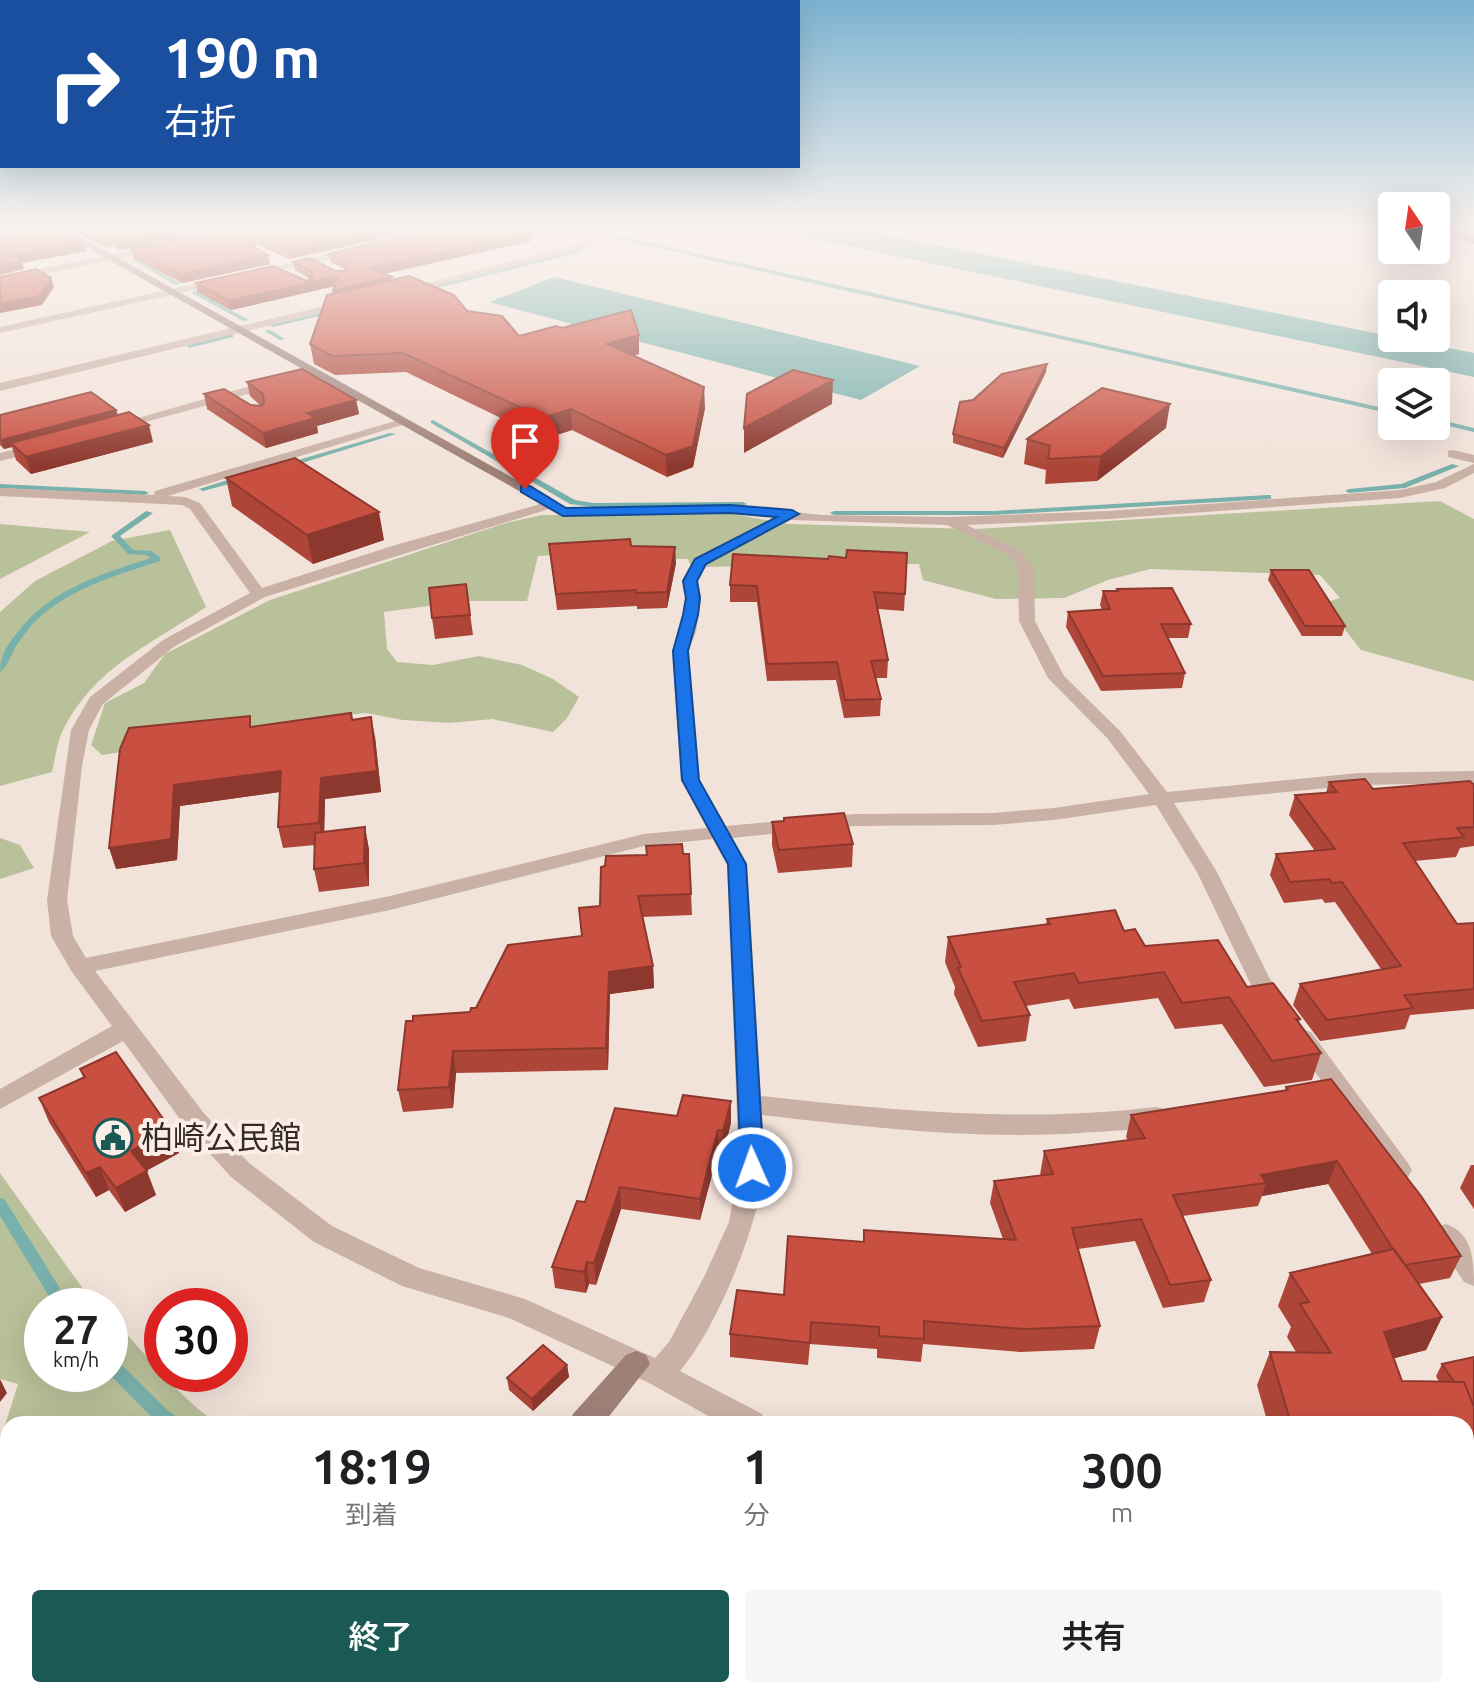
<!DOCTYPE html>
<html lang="ja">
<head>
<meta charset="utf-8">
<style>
  :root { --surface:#fff; --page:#f6f6f6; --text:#202124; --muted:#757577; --accent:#1b5954 }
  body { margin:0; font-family:Ubuntu,"Noto Sans JP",sans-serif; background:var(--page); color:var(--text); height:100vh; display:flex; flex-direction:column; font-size:30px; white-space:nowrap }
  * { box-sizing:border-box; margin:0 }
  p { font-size:26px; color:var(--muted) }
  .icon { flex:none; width:44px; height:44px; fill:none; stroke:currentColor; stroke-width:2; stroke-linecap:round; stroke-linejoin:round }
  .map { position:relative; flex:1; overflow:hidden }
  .side { position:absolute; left:0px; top:1416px; width:1474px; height:282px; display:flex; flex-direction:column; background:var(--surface); border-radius:24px 24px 0 0; box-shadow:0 8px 32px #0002 }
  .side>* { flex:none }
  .banner { position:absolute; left:0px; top:0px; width:800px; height:168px; box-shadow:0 8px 32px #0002; background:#1a4fa0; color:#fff; overflow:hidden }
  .needle { width:52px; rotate:347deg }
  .fabs { position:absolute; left:1378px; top:192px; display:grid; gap:16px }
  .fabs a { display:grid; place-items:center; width:72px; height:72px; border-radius:8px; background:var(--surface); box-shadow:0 8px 32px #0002; font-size:40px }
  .speed { position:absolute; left:24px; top:1288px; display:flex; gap:16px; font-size:40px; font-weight:700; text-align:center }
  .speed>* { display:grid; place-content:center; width:104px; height:104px; border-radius:50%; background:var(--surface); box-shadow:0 8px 32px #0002; line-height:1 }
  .speed small { font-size:20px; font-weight:400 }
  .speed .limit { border:12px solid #d22; background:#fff; color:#111 }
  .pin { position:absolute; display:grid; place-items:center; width:68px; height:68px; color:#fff; margin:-82px -34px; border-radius:50% 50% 50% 0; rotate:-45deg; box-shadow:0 0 8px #0007 }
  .pin .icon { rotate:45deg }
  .me { position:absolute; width:88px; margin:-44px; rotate:358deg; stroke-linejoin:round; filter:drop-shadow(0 0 6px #0008) }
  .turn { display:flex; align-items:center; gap:28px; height:168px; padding:0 32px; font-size:36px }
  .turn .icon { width:104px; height:104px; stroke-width:2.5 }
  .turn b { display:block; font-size:56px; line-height:68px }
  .eta { display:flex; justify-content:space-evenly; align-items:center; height:136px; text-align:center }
  .eta b { font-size:48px; font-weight:600; line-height:56px }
  .primary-button { display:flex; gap:16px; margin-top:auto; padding:16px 32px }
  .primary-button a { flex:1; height:92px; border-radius:8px; background:var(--accent); color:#fff; font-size:32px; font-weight:600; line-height:92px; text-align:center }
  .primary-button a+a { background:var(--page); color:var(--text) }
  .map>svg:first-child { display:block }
</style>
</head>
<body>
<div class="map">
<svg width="1474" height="1697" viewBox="0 0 1474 1697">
  <rect width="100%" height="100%" fill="#f2e3da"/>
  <path fill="#b9c19a" d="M1440,501L1474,519V681L1361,650L1324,603L1340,598L1320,575L1150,569L1108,580L1064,598L996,599L923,580L919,564L691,567L688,559L641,558L637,552L538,556L527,601H464L384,612L387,649L397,662L433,665L479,656L522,665L553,679L579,697L567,718L553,732L492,719L450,723L403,720L366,713L283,722L249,732L102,755L91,745L105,703L144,683L165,654L270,600L506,523L542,515L733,514L788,524L975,529Z
    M0,524L90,532L0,579Z
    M170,530L206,607C151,645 95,666 63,730C57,742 55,759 52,772L0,786V612L35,581L112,541Z
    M0,838L20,845L34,868L0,879Z
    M0,1173L81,1286L100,1306H42V1374H110V1316C146,1354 175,1394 218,1424H8V1432L4,1428L18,1384L0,1379Z"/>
  <path fill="#78b0ab" d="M554,277L920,366L861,400L489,302Z"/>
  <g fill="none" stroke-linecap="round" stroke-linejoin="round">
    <path fill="#78b0ab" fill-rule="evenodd" d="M579,229L591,231L588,233Z
      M615,235L1392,410V414L613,238Z
      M580,249L582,252L421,292L418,290Z
      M134,257L180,283L181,284L176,285L132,260Z
      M194,290L247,319L248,320L243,321L192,293Z
      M334,309L337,311L336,312L273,327L270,325Z
      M266,330H270L285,339L280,340L266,332Z
      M231,334L234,336L233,337L189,348L186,346Z
      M1436,419L1474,428V432L1436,423Z
      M433,420L575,500L593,503L743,502L747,504L743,506L593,507L570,504L431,423V421Z
      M390,433L396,434L292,466L285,464Z
      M1452,464L1459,466L1405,488L1349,493L1345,491L1349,489L1401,484Z
      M237,477L241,479L240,481L203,491L199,489Z
      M0,484L145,491L149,493L145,495L0,488Z
      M1268,495H1271V499L994,515H834L830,513L834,511H994Z
      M146,511L153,513L120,536L133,550L151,551L160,557V561C115,576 65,589 31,626C26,632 21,639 16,646C11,655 8,666 0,672C0,656 7,645 17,633C49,590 101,574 151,558L146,555L128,554L111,536Z
      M0,1198L5,1200L71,1306H55L0,1216Z
      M110,1357L116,1359L167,1410L180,1419L182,1424H160L155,1420L109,1374Z"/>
    <path fill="#78b0ab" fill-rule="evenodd" d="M794,229H857L1474,353V377L810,238L799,236Z"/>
    <path fill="#cab1a6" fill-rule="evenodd" d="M594,229L609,230L579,250L405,293L400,290L573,246L596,231Z
      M157,245L160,250L0,283V277Z
      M353,248L356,253L252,277L247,274Z
      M221,278L225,279V283L0,333V327Z
      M346,301L350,302V306L0,391V383Z
      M274,379L280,383L278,386L116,430L110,426Z
      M402,419L412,422L168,496L185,497L200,503L262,588L392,546L537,505L549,498L566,508L730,505L822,515L948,517L1108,511L1400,490L1436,482L1474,464V473L1445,488L1400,498L1108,519L967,525L1021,551L1034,569L1035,621L1064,676L1120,731L1167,792L1358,773L1474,771V783L1358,785L1174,803L1217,872L1270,979L1289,1006L1286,1012H1270L1252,987L1197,872L1156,805L1054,820L993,825L854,826L732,838L747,864L761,1096C893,1111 1023,1123 1156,1107L1165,1109L1168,1116L1165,1123C1138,1131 1107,1131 1080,1133C973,1140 867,1127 762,1115C763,1133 766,1153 764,1171C758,1226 717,1328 680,1371L762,1414L766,1424H723L649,1383L509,1318L402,1286L314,1242L231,1177L185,1126L123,1041L0,1109V1089L112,1026L72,972L51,936L47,900L71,730L90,697L163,640L250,593L190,509L182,505L0,496V488L154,495L155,491ZM549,509L563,516L730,513L773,518L695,558L682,581L685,598L680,632L672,651L681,780L707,828L644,834L390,896L86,958L73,936L67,900L82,766L89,730L103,704L175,646L265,597ZM791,520L947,525L1011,557L1018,569L1019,621L1048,678L1108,739L1149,794L1054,808L993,813L854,814L726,826L699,780L688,651L696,632L701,598L698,581L706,564ZM713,839L727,864L739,1168L729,1222L704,1277L669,1342L655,1358L525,1299L419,1268L332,1226L249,1163L203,1112L95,971L390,910L644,846Z
      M39,443L44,444V450L0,461V453Z
      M1453,450L1474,455V463L1448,457V451Z
      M1303,1030L1311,1032L1408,1163L1412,1170L1408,1177L1399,1180L1390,1177L1295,1044L1291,1038L1295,1032Z
      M1446,1224C1473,1233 1474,1261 1474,1286L1464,1282L1433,1235L1437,1227Z
      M105,1690H152L149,1697H102Z
      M1358,1690H1405L1408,1697H1361Z"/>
    <path fill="#9e8077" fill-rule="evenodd" d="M54,229H66L556,502L544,505Z
      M1109,229H1146L1141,232Z
      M636,1351L646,1355L650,1364L603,1424H569L573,1414L626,1355Z
      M431,1690H465V1697H431Z"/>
  </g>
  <path fill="#ad4538" d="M72,229H222L119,250L113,246L105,248Z
    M231,229H424L289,259L256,244L254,247L270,264L182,283L134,258L132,249Z
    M1436,229H1474V244Z
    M532,233V241L384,274L393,280L467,311L519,336L562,328L639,335V354L634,356L705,408L693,467L667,477L572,430L544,439L406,372L335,375L314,364L310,344L333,294L335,286L231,310L197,292L196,283L307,281L310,279L295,270L293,262L335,271H345L346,270L331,262L329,254Z
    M1046,372L1003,458L953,443V434L973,400Z
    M247,382L356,400L359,414L317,426L318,433L266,448L207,409L204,394L251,405L261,406L250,396Z
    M0,415H118L153,442L31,474L16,460L12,447L4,449L0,445Z
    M1166,428L1097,481L1045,484L1046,470L1024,464L1027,439Z
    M226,478L384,540L313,564L232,506Z
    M549,544L631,546L676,563L667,608L637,609V606L557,610Z
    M907,553L904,611L878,609L888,660L887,678H876L881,699L880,716L844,718L836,680L767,681L757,602H730V585L828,559Z
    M1271,570L1345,626L1342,636H1302L1268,580Z
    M466,584L473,635L435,639L432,618Z
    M1117,589L1191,624L1188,638H1168L1185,673L1182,688L1101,691L1066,627L1068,612L1102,609L1100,605L1103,591H1117Z
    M352,720L375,737L381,792L325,799L324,832L365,827L369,850V886L319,892L314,869L315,845L283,848L278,827L280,792L180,806L177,860L116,869L253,727Z
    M1329,782L1373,789L1474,785V846L1460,848L1456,857L1415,861L1457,924L1474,923V1009L1410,1015L1405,1029L1320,1041L1293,1005L1300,984L1381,969L1335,902L1325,903L1322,899L1284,903L1270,875L1276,854L1315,851L1289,815L1295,795L1326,793Z
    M784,818L853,844L852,867L778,873L772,845V822L784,821Z
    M683,854L691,894L692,915L642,917L653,966L654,988L610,994L608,1070L456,1073L453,1108L403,1112L398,1090L470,1012L581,936L600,906Z
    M1047,919L1124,931L1145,946L1247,987L1300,1019L1299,1023L1321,1053L1312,1080L1264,1087L1222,1024L1175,1029L1158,998L1074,1009L1069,999L1026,1006L1030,1015L1026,1041L978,1047L954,994L955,987L945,962L948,937L1046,925Z
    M80,1069L179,1153L146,1171L156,1195L125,1212L109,1190L96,1197L49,1122L39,1098L83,1077Z
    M1286,1087L1461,1256L1450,1278L1419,1284L1442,1317L1426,1350L1394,1358L1402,1381L1439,1382L1436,1376L1442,1364L1474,1357V1547L1466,1560V1424H1268L1257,1385L1270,1352H1296L1287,1337L1291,1327L1278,1306L1290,1273L1372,1254L1328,1184L1262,1196L1258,1206L1182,1216L1211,1280L1204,1302L1163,1308L1135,1241L1078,1249L1100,1326L1094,1349L1020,1352L923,1344L921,1362L877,1358V1349L810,1344L808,1365L730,1357V1334L784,1295L863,1242L864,1230L1003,1239L990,1203L994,1181L1040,1175L1044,1151L1128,1140L1126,1137L1131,1115L1285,1090Z
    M731,1101V1123L723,1153L718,1152L700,1220L621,1209L596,1285L589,1284L586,1293L555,1288L552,1267L585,1202L677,1116Z
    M1471,1165H1474V1209L1460,1188Z
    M567,1365L569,1377L533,1411L509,1390L507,1378Z
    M0,1532L8,1534V1622L0,1621Z
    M597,1690H761L760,1697H653Z"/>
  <path fill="#8d382e" d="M0,229H21L0,233Z
    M180,229H222L119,250L117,242Z
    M386,229H424L289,259L288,250Z
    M532,233V241L372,276L371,268Z
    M255,236L256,244L251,253L249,244Z
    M111,238L113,246L105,248L103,239Z
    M84,242L87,251L22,263L24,269L0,275V265L13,256Z
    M268,255L270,264L182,283L180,275Z
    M338,276L339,285L231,310L229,301Z
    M392,277L394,286L334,300L333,291Z
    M51,278L54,287L42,305L0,313V304Z
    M639,335V354L608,364L607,344Z
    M1047,364L1046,372L1003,458L1004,448Z
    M833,380L832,404L744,453V428Z
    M704,387L705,408L693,467L667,477L666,455Z
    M356,400L359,414L317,426L318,433L266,448L263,433L307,413Z
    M1170,404L1166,428L1097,481L1101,456Z
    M571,409L572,430L544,439L543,418Z
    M116,410L119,418L11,443L12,447L4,449L1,440Z
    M149,425L153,442L31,474L26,457Z
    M379,512L384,540L313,564L307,535Z
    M675,547L676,563L667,608V592Z
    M371,717L375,737L381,792L325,799L324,844L319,823L321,778Z
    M281,771L286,791L180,806L177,860L116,869L109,848L174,785Z
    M365,827L369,850V886L364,863Z
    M653,966L654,988L610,994L608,1070L606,1048L609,972Z
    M453,1051L456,1073L453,1108L449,1087Z
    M731,1101V1123L723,1153V1131Z
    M171,1130L179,1153L140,1174L131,1151Z
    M718,1130V1152L700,1220V1199Z
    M1337,1161L1328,1184L1262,1196L1266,1183L1261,1175Z
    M100,1167L109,1190L96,1197L86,1173Z
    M147,1171L156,1195L125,1212L116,1188Z
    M620,1187L621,1209L596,1285L594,1263Z
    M587,1262L589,1284L586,1293L584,1272Z
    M1442,1317L1426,1350L1369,1365L1384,1332Z
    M567,1365L569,1377L533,1411L532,1399Z
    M0,1379L7,1393L0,1402Z
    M309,1690H349L350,1695L345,1697H292Z"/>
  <path fill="#c95041" stroke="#8d382e" stroke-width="2" d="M34,229H60L84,242L13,256L21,261L0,265V236Z
    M84,229H180L117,242L111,238L103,239Z
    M231,229H386L288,250L255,236L249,244L268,255L180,275L132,249Z
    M433,229H522L532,233L371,268L392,277L333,291L338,276L229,301L196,283L273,266L307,281L313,276L312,272L293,262L310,258L335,271H345L348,268L346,262L329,254Z
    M36,269L51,278L39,296L0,304V277Z
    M409,276L454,295L467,311L502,316L519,336L556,326L562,328L631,310L639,335L607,344L704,387L693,446L666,455L571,409L543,418L403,353L332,356L310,344L327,295Z
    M1047,364L1004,448L953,434L960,402L973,400L1002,374Z
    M302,369L356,400L307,413L315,418L263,433L204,394L224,389L251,405L261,406L264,403L263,394L247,382Z
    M793,370L833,380L744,428L747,394Z
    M1102,388L1170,404L1101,456L1048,459L1050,446L1027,439Z
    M91,392L116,410L1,440L0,439V415Z
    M129,412L149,425L26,457L11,443Z
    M295,458L379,512L307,535L226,478Z
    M630,539L631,546L675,547L667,592L636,593V590L556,594L549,544Z
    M847,550L907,553L905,594L874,592L888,660L871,661L881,699L845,700L837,662L767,664L757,586L730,585L733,554L828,559L829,556L846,558Z
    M1271,570H1309L1345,626H1305Z
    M466,584L470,615L432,618L429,588Z
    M1172,588L1191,624H1161L1185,673L1103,676L1068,612L1110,609L1103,591H1118L1117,589Z
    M351,713L352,720L371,717L377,771L321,778L319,823L278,827L281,771L174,785L171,839L109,848L120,749L129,728L250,716V727Z
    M1365,779L1373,789L1470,781L1474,785V827L1457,828L1464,837L1403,843L1457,924L1474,923V989L1404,995L1413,1008L1327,1020L1300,984L1401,966L1342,882L1332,883L1329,879L1290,882L1276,854L1335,849L1295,795L1337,792L1329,782Z
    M844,813L853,844L779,850L772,822L784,821V818Z
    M365,827L364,863L314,869L315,833Z
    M682,844L683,854H689L691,894L638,896L653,966L609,972L606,1048L453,1051L449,1087L398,1090L406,1021H413V1016L470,1012L471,1008H476L508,945L582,936L579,908L600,906L601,867L605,866L606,856L647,855L646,846Z
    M1115,910L1124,931L1135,929L1145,946L1218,940L1247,987L1273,983L1300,1019H1296L1321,1053L1272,1061L1229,997L1182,1003L1164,972L1079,983L1074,973L1014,982L1030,1015L982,1021L958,968L961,967L948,937L1050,924L1047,919Z
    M116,1052L171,1130L131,1151L147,1171L116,1188L100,1167L86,1173L39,1098L85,1077L80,1069Z
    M1331,1079L1421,1196L1461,1256L1405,1265L1393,1249L1337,1161L1261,1175L1266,1183L1173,1195L1211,1280L1170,1285L1141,1219L1072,1228L1100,1326L1025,1329L924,1321V1339L879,1336V1327L811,1322L810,1343L730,1334L737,1290L784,1295L788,1236L864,1242V1230L1016,1240L994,1181L1053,1174L1044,1151L1145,1138L1131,1115L1288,1090L1286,1087Z
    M683,1095L731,1101L723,1131L718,1130L700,1199L620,1187L594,1263L587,1262L584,1272L552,1267L577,1201L585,1202L615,1108L677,1116Z
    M1394,1249L1442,1317L1384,1332L1402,1381L1464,1382L1474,1407V1529L1466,1528V1424H1291L1270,1352L1331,1353L1300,1304L1309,1302L1290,1273Z
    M543,1345L567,1365L532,1399L507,1378Z
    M1474,1357V1407L1464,1382H1454L1442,1364Z
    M0,1532L8,1534V1598L0,1597Z
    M220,1690H309L292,1697H204Z
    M715,1690H759V1697H742L715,1694Z
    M992,1690H1033L1036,1697H958Z"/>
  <linearGradient id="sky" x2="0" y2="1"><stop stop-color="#7bb2d0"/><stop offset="0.49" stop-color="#f9f2ee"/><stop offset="1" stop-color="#f9f2ee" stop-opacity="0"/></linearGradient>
  <rect width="1474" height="467" fill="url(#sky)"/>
  <path fill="#1a73e8" stroke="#114b97" stroke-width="2" d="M521,486H530L566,508L730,505L792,510L799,514L706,564L697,581L700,598L698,615L688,651L699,780L746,864L764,1168L760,1175L752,1178L744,1175L741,1168L728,864L682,780L673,651L683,615L686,598L683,581L695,559L777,517L730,513L563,516L521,492Z"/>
  <defs>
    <g id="civic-ring" transform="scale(2)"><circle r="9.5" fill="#faeee6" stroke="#1b5954" stroke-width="1.5"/><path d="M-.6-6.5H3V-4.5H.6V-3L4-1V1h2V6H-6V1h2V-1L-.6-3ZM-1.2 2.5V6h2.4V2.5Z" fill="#1b5954"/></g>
  </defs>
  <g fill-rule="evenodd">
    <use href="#civic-ring" x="113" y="1138"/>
  </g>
  <g text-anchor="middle" stroke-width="8" stroke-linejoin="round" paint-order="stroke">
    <g font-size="32" fill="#362a27" stroke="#faeee6" text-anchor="start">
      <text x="141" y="1149">柏崎公民館</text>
    </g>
  </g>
</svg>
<div class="fabs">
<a><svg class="needle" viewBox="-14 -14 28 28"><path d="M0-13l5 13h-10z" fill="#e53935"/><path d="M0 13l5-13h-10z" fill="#757577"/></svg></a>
<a><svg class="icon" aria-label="sound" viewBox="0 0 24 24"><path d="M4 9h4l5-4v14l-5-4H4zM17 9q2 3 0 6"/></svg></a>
<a><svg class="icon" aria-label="layers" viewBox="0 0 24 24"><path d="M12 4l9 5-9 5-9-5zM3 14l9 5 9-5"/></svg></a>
</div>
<div class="speed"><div>27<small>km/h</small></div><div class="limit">30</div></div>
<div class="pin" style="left:525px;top:489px;background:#d93025"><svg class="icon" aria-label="arrive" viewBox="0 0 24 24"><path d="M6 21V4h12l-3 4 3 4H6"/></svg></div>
<svg class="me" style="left:752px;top:1168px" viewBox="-20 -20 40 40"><circle r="17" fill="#1a73e8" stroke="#fff" stroke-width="3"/><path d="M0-11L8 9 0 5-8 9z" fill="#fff"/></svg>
<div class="banner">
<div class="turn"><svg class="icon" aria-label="right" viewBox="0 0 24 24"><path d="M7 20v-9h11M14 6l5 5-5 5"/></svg><div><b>190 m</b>右折</div></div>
</div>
<section class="side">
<div class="eta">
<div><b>18:19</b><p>到着</p></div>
<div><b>1</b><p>分</p></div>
<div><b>300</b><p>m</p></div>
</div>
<div class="primary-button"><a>終了</a><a>共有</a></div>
</section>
</div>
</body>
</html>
